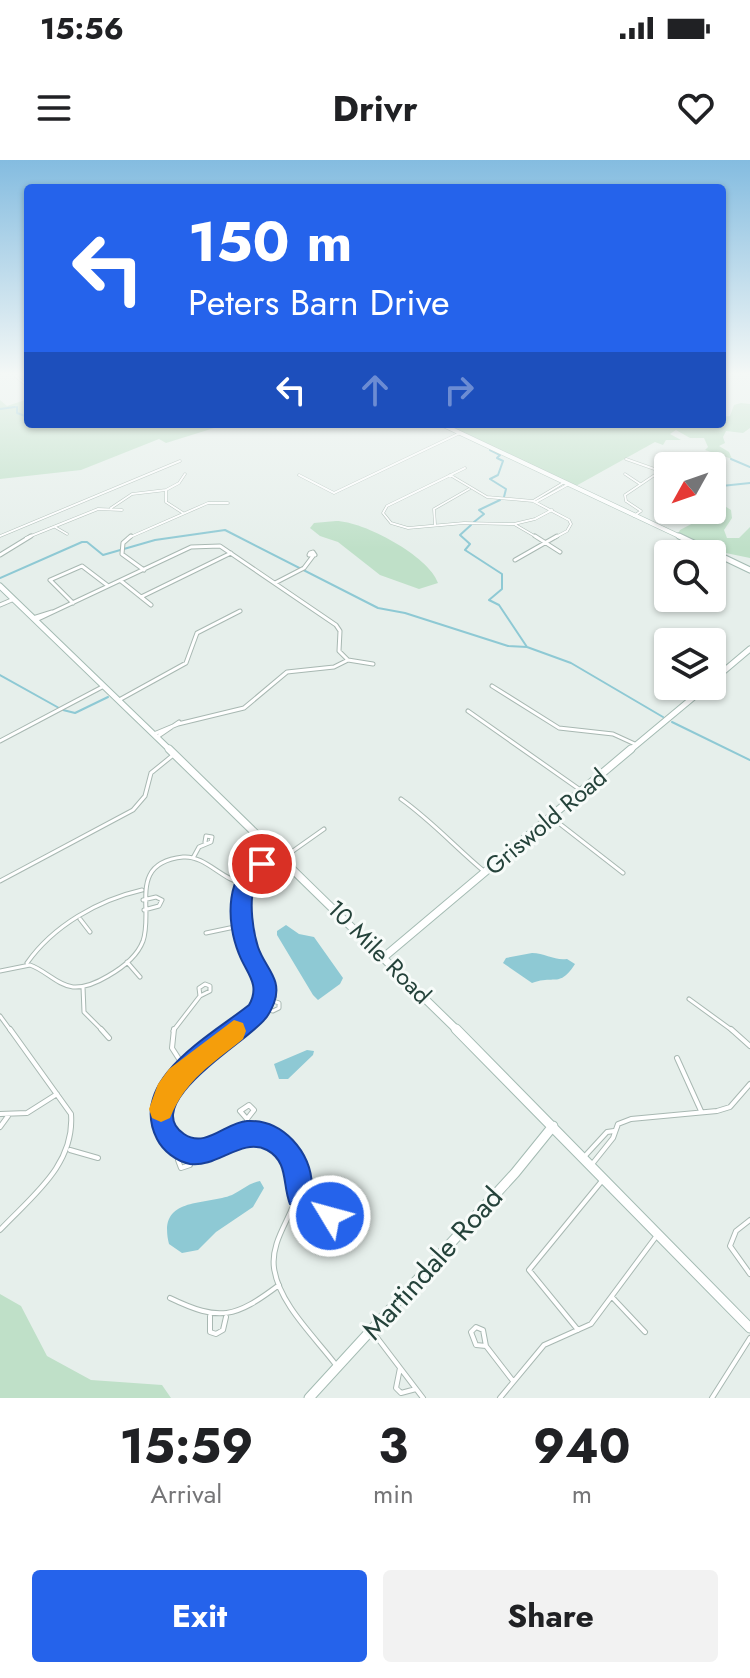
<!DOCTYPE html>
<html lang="en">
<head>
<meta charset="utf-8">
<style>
  :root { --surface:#fff; --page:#f2f2f2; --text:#202124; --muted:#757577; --accent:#2563eb }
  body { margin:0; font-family:Jost,sans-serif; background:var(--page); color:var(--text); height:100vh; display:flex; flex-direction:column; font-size:30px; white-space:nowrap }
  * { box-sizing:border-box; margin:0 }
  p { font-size:26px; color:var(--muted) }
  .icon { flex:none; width:44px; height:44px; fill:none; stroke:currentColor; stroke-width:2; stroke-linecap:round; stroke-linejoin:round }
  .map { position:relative; height:1238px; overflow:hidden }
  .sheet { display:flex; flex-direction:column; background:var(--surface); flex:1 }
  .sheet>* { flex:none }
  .top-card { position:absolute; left:24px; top:24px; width:702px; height:244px; border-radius:8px; box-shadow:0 2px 6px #0004; background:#2563eb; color:#fff; overflow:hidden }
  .needle { width:52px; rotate:230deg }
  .fabs { position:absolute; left:654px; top:292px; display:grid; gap:16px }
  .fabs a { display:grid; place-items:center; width:72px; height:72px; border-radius:8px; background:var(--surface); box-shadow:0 2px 6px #0004; font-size:40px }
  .pin { position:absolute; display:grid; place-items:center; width:68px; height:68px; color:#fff; margin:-34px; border:4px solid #fff; border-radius:50%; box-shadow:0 2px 8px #0007 }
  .me { position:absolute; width:88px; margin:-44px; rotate:307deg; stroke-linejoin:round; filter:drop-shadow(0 0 6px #0008) }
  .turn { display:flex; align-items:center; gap:28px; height:168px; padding:0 32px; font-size:36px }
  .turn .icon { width:104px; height:104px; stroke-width:2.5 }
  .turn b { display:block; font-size:56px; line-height:68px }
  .lanes { display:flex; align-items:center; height:76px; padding:0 32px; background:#0003; justify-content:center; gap:40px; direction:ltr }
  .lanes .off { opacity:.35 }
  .eta { display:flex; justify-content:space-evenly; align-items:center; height:136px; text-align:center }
  .eta b { font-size:48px; font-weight:700; line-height:56px }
  .action { display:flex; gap:16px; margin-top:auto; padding:16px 32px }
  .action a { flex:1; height:92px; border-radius:8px; background:var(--accent); color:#fff; font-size:32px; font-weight:700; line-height:92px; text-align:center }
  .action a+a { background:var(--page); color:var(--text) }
  .status { display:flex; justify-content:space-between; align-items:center; height:56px; padding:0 40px; background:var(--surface); direction:ltr }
  .status svg { height:22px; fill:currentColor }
  header { display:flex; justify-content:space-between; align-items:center; height:104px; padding:0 32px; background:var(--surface); font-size:36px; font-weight:700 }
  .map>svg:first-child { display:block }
</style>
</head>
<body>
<div class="status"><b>15:56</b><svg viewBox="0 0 49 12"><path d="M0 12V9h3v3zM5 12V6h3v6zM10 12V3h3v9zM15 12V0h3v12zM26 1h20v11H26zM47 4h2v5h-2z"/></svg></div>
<header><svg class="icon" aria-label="menu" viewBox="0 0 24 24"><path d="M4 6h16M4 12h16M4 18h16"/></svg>Drivr<svg class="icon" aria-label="heart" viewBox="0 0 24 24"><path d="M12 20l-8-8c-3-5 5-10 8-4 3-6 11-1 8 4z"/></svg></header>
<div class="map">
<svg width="750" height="1238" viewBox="0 0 750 1238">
  <rect width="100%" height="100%" fill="#e6efeb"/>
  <path fill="#bfe0c8" d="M28,239V264H227L166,283L159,279L81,310L0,319V240L7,246Z
    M741,243L750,244V268L743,273L726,271L723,277L725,283L719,286L729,292L732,299L705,290L708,287L704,278H690L676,270L670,274L681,280H666L663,285L655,282L574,327L442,264H722V257L730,256L734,245Z
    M712,338L731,350L732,358L724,370L727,378H739L750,367V398L721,392L678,374L680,370L697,361L698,356L693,350H712Z
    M336,361C363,361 429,396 438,423L419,429L380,415L338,382L320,376L310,368L314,363Z
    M0,1134L21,1146L47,1196L91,1220L162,1225L171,1238H0Z"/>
  <path fill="#8ec9d4" d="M286,765L299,774L314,777L343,818L340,824L318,840L313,835L277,775V771Z
    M532,793C545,793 555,801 567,799L575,804C559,829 554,814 532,823L503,803L506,798Z
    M307,890L314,891L313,895L288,919H279L274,904Z
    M260,1021L264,1028L253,1047L216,1072L198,1090L182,1093L169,1084C157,1036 204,1046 232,1035C242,1030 249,1023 260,1021Z"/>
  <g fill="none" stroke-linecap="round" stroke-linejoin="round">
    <path stroke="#8ec9d4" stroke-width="2" d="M17,247V253L28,257
      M0,249L15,247
      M490,290L500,295L497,298L503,301L498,315L490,319L506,329L504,337
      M731,299L750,307
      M712,327L750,323
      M474,362L484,354L479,350L500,340
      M471,365L460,375L470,384L465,390L502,414V429L489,440L499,445L527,487
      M0,418L82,382H87L103,395L155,380L225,370L378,448L405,453L508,486L527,487L571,503L663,557
      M0,515L59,548
      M63,550L75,553L108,537
      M672,562L750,600"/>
    <g stroke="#a8b8b2" stroke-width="3">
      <path id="street-far2" d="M14,215L24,223
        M626,299L660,311
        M669,306L685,300L708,306
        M465,308L387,346L383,353L391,363L408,368L464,363L514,364L535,359L552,350
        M712,308L722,313
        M625,314L640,324
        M299,315L334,333L460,273
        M450,315L487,337L533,341L569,360L571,364L567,371L554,378
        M166,330V342L183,353
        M166,330L179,323L185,314
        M533,341L563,323
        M536,342L567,325
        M111,348L132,334L166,330
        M634,356L641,351L626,341L625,335L668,306
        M435,364L434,349L469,329
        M514,364L538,378
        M55,367L67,374
        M0,376L180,301
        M26,378L98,349L122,350
        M128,378L208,343H228"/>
    </g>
    <g stroke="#a8b8b2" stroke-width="5">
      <path id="street-far1" d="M131,376L123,383L122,394L144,410
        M535,376L560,392
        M313,392L315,395H309L310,393Z
        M0,395L31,376
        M515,400L557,376
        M121,421L151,445
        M275,423L304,408L313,396
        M141,437L231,393
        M73,443L50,420L82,406L107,425
        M0,445L14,439
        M33,458L52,452
        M36,460L191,387L220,386L336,465L340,471L339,491L348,500L373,504
        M492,526L559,568L613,574L637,585
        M119,540L186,503L197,473L240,451
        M468,551L579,629
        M154,574L178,564L244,548L287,512L334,507L348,500
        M157,577L179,562
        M0,581L104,526
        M401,639C432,661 456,688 485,712
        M551,657L623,713
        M193,698L199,687L211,682L212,677L206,676L205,682
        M283,698L324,669
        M245,720L276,695
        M0,721L133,650L145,636L151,613L172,596
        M143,740L156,737L162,740L159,746L144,750
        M80,759L90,772
        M206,773L244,765
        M127,802L140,817
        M27,803C53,766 98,740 142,730
        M0,811L30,805C45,810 57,825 73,827C86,828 98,822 108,816C122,808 137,797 143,781C154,749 127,703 183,697C205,695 222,720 244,724
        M205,824L210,826V831L200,836L199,828Z
        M83,827L84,852L103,871
        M689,839L733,871
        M261,848L273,851L279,848V843L265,838
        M0,856L11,871
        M173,871L200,836
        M233,871C246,862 262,853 266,836C268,821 257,808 250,796C231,758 236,716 271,691"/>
    </g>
    <g stroke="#a8b8b2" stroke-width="6">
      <path id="street" d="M101,869L109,878
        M174,869L172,888L186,910
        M236,869C206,891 148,928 166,972C171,983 183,991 195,992C225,994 244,961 275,981C284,986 291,994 295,1004C311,1042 269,1070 274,1108C279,1144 315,1177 336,1205
        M731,869L750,886
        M677,898L701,951
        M249,945L254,950L247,959L240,951Z
        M0,954L27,953L57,934
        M247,959L248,973
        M0,967L8,956
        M183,989L178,1000L181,1008L190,1005L194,992
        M70,990L98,998
        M584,997L607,972L614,971
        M593,1003L613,978L618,964L631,959L717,951L730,947L750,924
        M299,1035L317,1042L335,1062
        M750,1060L736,1071L730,1086L750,1114
        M344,1061L347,1070L343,1075L335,1074V1062Z
        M0,1070C32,1036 75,1005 71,954L10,869
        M612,1137L645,1172
        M170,1138C220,1162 235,1158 279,1125
        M210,1156V1172L216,1174L223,1170L226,1157
        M476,1167L483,1170L486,1186L476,1185L471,1172Z
        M578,1170L529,1110L601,1022
        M372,1171L423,1238
        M486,1186L513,1221
        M400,1208L396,1228L401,1233L416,1229
        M500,1238L544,1185L591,1164L655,1078
        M712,1238L750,1178"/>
    </g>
    <g stroke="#a4bbb3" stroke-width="5">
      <path id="secondary-far3" d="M441,264L683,378"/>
    </g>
    <g stroke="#a4bbb3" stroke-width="7">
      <path id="secondary-far2" d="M679,376L750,410
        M0,426L171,591
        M712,521L750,489
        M629,591L707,526"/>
    </g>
    <g stroke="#a4bbb3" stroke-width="9">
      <path id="secondary-far1" d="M169,589L458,871
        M384,797L631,589"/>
    </g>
    <g stroke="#a4bbb3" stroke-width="11">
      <path id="secondary" d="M456,869L750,1168
        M309,1238L515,1013L553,966"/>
    </g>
    <use href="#street-far2" stroke="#fff" stroke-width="2"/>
    <use href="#street-far1" stroke="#fff" stroke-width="3"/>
    <use href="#street" stroke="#fff" stroke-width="4"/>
    <use href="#secondary-far3" stroke="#fff" stroke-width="4"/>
    <use href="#secondary-far2" stroke="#fff" stroke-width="5"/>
    <use href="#secondary-far1" stroke="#fff" stroke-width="7"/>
    <use href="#secondary" stroke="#fff" stroke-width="9"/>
  </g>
  <linearGradient id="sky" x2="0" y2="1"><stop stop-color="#84bce0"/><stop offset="0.55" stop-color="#f4f8f6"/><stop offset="1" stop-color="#f4f8f6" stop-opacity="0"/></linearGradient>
  <rect width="750" height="389" fill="url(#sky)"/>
  <path fill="#2563eb" stroke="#184099" stroke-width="2" d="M262,696L269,698L272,704C268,713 257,718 254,727C249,744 253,771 258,787C265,808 283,819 274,843C272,848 269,855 265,859C250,880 138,943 184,974C206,989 226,962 247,961C283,959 311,992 312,1026C327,1032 337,1040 343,1056L339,1065L330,1069C315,1063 308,1051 290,1044C282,1025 289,1002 267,990C242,977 217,1008 190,1004C176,1001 163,991 157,979C127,920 210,876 249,845C261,824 246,813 239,794C226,763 224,709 262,696Z"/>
  <path fill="#f59e0b" d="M234,860L243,863L246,871L243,879C211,905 186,919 170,958L161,962L152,958L149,949L158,924L169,909Z"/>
  <g text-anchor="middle" stroke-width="6" stroke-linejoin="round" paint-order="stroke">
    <g font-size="24" fill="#24423a" stroke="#f7fbf9">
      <text transform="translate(546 662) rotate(-40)" y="8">Griswold Road</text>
      <text transform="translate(379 792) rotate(45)" y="8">10 Mile Road</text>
    </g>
    <g font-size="28" fill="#24423a" stroke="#f7fbf9">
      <text transform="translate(432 1103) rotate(-48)" y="10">Martindale Road</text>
    </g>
  </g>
</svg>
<div class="fabs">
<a><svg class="needle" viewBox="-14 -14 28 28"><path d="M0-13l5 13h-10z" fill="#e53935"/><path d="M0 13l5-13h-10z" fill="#757577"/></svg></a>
<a><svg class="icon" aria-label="search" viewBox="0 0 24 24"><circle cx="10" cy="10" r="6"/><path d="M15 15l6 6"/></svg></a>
<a><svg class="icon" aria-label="layers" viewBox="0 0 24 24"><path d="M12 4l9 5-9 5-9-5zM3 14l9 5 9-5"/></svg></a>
</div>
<div class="pin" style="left:262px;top:704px;background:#d93025"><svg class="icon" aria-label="arrive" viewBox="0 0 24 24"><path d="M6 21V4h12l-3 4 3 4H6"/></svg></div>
<svg class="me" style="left:330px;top:1056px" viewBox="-20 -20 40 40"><circle r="17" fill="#2563eb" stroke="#fff" stroke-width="3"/><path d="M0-11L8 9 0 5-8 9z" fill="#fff"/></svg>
<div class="top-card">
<div class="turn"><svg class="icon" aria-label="left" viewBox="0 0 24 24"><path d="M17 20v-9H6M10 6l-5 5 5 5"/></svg><div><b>150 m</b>Peters Barn Drive</div></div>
<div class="lanes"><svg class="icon" aria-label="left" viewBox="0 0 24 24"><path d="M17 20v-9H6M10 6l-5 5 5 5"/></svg><svg class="icon off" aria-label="ahead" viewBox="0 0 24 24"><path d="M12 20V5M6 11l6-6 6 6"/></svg><svg class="icon off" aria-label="right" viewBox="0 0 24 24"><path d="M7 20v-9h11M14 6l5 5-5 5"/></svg></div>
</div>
</div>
<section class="sheet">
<div class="eta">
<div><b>15:59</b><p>Arrival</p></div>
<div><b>3</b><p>min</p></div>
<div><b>940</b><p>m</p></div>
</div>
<div class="action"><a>Exit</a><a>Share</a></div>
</section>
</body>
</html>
